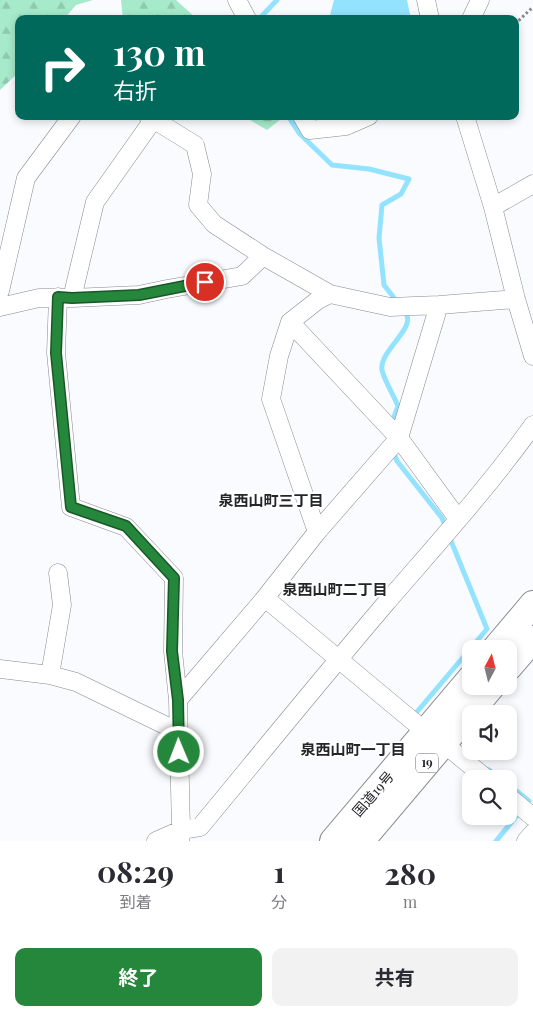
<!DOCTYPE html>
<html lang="ja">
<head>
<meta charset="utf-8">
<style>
  :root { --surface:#fff; --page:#f2f2f3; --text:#2b2b33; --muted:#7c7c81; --accent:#25873b }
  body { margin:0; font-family:"Playfair Display","Noto Sans JP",serif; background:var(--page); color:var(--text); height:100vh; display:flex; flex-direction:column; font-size:19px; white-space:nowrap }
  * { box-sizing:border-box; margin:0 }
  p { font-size:16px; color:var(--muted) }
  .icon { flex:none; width:28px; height:28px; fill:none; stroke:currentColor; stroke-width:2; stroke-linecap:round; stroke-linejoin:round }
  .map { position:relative; height:841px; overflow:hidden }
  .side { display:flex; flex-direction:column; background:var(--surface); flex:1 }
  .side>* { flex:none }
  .guide { position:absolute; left:15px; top:15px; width:504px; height:105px; border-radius:10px; box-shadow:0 2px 8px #0003; background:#00695c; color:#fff; overflow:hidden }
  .needle { width:32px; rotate:7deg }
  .tools { position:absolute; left:462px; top:640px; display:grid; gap:10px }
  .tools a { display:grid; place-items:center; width:55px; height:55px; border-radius:10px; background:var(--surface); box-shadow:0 2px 8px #0003; font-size:25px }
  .pin { position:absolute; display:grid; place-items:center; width:42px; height:42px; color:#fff; margin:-21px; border:2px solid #fff; border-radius:50%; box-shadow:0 1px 5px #0007 }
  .me { position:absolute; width:55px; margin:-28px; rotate:359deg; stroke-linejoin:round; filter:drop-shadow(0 0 4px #0008) }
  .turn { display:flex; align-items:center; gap:18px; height:105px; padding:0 15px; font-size:22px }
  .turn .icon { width:65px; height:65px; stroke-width:2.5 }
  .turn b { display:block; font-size:35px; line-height:42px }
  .eta { display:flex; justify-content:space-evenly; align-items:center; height:85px; text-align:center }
  .eta b { font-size:30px; font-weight:700; line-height:35px }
  .cta { display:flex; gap:10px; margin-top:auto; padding:10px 15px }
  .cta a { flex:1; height:58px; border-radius:10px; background:var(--accent); color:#fff; font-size:20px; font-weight:700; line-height:58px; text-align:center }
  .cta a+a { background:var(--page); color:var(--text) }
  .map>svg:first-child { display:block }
</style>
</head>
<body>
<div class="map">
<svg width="533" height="841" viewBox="0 0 533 841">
  <defs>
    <pattern id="forest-firs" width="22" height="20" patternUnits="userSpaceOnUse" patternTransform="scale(1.25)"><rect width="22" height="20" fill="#a6eacb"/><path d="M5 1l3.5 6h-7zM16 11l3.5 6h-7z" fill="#8fc9ae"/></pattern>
  </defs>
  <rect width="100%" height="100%" fill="#fafbfe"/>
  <path fill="url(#forest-firs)" d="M0,0H93L76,5L64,19H19V72L0,90Z
    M121,0H176L197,19H123Z
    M243,116H285L267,130Z"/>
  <path fill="#94e3fe" d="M334,0H407L411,19H329Z"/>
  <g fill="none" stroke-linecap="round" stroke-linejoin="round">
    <path stroke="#94e3fe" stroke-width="5" d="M259,19L277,0
      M288,116L299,133L332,165L369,169L409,179L401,194L382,205L379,238L384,285L398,303
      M391,425L398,406C394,396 384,380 382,370C379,352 413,330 407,316C406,313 404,312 403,310
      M393,451L397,461L442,518L446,528
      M416,713L487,629L449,536
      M489,770L501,779
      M496,841L529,801L509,785"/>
    <g stroke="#878991" stroke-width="19">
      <path id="minor" d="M237,0L247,19
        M426,0L430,19
        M471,19L480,0
        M148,116L195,145L202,174L198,205L214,224L263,256L330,294
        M302,116L310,130L346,126L369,116
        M465,116L493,207L516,299L533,356
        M493,207L533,184
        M0,291L26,178L72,116
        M58,297L56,353L71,507L126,527L174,578L173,651L178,700L181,830L180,841
        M72,298L95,202L153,120
        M0,307L39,298H72L139,295L167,289L242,276L263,256
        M290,322L399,438L458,519
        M317,532L271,399L279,356L290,322L318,300L330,294L390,307L439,305L516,299
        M265,598L426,732L443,743L487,779
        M0,669L50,675L76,682L179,732
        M50,675L62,605L58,573
        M178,700L265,598L317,532L399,438L439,305
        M509,797L533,817
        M156,841L181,830L200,827C262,752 323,677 386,603C436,545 488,488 533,425
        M526,841L533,833"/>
    </g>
    <g stroke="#878991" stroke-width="28">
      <path id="highway" d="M495,649L533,604
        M509,667L533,639
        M333,841L471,678
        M361,841L492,686"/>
    </g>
    <path stroke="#87888b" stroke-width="3" stroke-dasharray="2.5 2.5" stroke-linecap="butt" d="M515,24L533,7"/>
    <use href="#minor" stroke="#fff" stroke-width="18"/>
    <use href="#highway" stroke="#fff" stroke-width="26"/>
  </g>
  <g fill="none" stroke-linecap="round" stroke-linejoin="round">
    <g stroke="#185826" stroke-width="12">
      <path id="route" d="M179,752L178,700L172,651L174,578L126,526L71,507L56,353L58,297L72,298L139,295L205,282"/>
    </g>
    <use href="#route" stroke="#25873b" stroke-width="9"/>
  </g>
  <g text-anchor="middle" stroke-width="4.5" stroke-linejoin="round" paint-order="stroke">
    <rect fill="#fff" stroke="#666769" stroke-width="1" x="416" y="753.5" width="22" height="19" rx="4"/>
    <g font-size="12" font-weight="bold" fill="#252629">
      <text x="427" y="767">19</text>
    </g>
    <g font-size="14" fill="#252629" stroke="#fff">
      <text transform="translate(373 794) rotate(-49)" y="5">国道19号</text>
    </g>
    <g font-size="15" font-weight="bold" fill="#252629" stroke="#fff">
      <text x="271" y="506">泉西山町三丁目</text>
      <text x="335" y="595">泉西山町二丁目</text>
      <text x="353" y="755">泉西山町一丁目</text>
    </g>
  </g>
</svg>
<div class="tools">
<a><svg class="needle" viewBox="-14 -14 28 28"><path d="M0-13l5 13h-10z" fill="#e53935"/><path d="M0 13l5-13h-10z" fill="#7c7c81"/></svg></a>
<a><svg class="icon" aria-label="sound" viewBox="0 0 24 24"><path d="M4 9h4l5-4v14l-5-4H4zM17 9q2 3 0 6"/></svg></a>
<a><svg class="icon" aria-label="search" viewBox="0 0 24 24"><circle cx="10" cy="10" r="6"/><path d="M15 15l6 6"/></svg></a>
</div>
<div class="pin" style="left:205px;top:282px;background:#d93025"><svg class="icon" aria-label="arrive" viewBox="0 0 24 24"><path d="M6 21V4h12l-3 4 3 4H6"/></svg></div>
<svg class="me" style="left:179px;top:752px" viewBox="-20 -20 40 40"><circle r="17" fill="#25873b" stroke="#fff" stroke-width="3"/><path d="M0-11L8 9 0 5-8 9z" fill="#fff"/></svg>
<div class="guide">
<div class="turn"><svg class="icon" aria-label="right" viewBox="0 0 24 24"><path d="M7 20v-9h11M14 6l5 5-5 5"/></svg><div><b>130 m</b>右折</div></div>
</div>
</div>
<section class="side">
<div class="eta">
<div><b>08:29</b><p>到着</p></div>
<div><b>1</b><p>分</p></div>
<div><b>280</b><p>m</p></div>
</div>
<div class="cta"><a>終了</a><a>共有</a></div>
</section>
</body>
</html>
